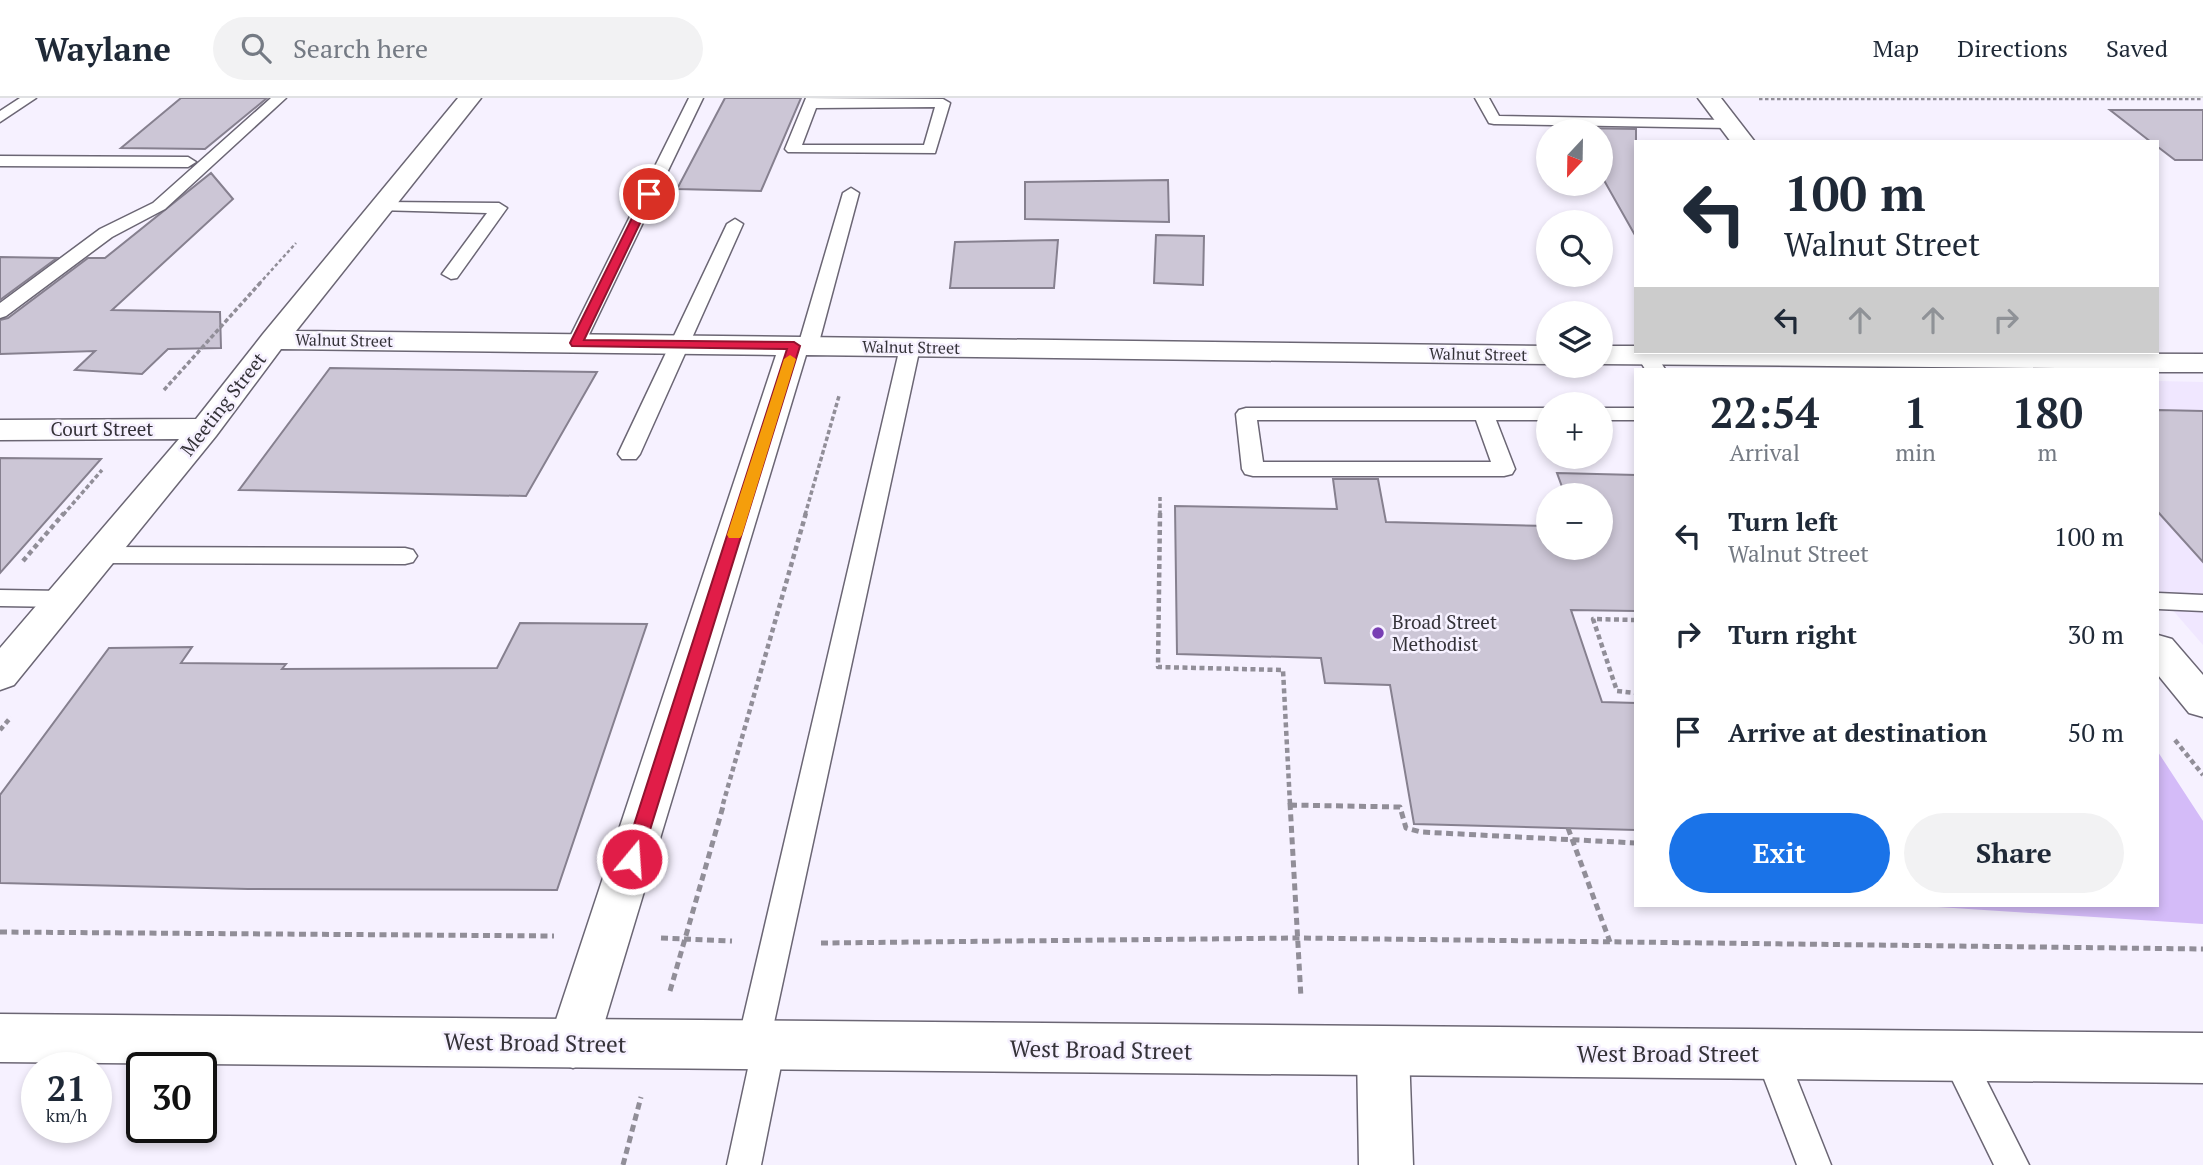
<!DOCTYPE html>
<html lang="en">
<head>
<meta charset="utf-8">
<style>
  :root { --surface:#fff; --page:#f2f2f3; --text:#1f2937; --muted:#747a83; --line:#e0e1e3; --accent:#1a73e8 }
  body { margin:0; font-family:"PT Serif",serif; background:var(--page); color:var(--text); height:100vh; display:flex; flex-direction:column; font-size:26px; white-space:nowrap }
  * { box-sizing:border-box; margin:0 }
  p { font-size:23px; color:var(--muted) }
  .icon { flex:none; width:38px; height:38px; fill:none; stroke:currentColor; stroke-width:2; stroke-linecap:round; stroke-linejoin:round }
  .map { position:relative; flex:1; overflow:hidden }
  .panel { position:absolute; left:1634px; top:270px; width:525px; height:539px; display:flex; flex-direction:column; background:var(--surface); border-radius:0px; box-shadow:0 4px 10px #0003 }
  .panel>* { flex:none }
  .hud { position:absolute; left:1634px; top:42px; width:525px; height:214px; border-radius:0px; box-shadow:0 4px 10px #0003; background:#fff; color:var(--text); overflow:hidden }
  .needle { width:46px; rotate:202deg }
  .controls { position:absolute; left:1536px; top:21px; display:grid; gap:14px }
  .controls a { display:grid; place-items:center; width:77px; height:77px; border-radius:50%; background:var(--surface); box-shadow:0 4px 10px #0003; font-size:35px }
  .speed { position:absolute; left:21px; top:954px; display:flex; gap:14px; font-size:35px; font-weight:700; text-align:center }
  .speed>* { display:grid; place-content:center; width:91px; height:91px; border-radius:50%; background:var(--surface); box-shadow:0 4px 10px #0003; line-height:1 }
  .speed small { font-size:18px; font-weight:400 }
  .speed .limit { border:4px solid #111; border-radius:10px; background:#fff; color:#111 }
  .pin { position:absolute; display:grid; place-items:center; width:60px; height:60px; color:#fff; margin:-30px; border:4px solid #fff; border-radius:50%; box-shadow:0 2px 7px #0007 }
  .me { position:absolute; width:77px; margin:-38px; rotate:18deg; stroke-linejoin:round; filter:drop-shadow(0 0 5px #0008) }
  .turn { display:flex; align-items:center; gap:24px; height:147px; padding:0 35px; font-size:32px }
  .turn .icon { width:91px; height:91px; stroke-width:2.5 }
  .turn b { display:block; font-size:49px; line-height:60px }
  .lanes { display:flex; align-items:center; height:66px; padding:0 35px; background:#0003; justify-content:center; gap:35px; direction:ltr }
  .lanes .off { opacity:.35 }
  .eta { display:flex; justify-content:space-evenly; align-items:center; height:119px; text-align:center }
  .eta b { font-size:42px; font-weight:700; line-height:49px }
  .cta { display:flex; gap:14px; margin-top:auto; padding:14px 35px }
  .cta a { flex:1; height:80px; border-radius:42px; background:var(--accent); color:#fff; font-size:28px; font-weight:700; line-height:80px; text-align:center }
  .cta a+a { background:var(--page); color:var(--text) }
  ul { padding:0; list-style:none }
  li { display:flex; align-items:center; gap:21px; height:98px; padding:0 35px }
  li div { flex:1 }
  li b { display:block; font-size:26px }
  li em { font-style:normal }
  header { display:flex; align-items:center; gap:42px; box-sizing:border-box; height:98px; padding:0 35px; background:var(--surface); border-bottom:2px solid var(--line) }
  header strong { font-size:33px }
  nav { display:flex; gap:38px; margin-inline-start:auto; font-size:24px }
  .search { width:490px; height:63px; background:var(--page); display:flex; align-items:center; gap:18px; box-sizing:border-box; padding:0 24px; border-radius:38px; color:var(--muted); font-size:26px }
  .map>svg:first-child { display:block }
</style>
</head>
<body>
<header>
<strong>Waylane</strong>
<div class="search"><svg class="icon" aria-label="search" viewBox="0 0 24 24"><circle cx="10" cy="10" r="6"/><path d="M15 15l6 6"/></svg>Search here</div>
<nav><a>Map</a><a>Directions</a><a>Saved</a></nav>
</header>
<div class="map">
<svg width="2203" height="1067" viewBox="0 0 2203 1067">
  <rect width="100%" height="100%" fill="#f6f1ff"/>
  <path fill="#f0e7ff" d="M2158,283L2203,284V547L2158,495Z"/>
  <path fill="#d4bbf8" d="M2158,654L2203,723V826L1907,807H2158Z"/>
  <path fill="#ccc6d6" stroke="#86808f" stroke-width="2" d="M181,0H267L205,51L121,50Z
    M725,0H801L761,93L677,91Z
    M2110,12H2203V62H2175L2158,49V44H2151Z
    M1575,30L1636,31V139L1601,77V33H1577Z
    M211,75L233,101L112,212L220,214L221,250L168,251L142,276L75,272L95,253L0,256V222L8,220L88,160H105Z
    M1168,82L1169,124L1025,121V84Z
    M1156,137L1204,138L1203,187L1154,185Z
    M1058,142L1054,190H950L955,144Z
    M0,159L57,160L0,202Z
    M330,270L597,274L526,398L239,392Z
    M2158,312L2203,313V464L2158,414Z
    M0,360L101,361L0,475Z
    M1557,375L1636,377V513L1571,512L1602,604L1636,605V732L1414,726L1390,587L1325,585L1321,560L1177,556L1175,408L1337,411L1333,381H1378L1386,424L1549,428V450H1601V397H1565Z
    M520,525L647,526L557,792L248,791L0,785V697L109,550L192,549L181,565L286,566L282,571L497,570Z"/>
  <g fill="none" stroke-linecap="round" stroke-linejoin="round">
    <g stroke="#6b6674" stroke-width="3">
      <path id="service" d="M20,0H36L0,24V13Z
        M271,0H286L165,111L112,139L6,218L0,220V205L100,131L153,105Z
        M689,0H703L585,245L576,251L569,249L567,245Z
        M806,0L943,1L950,5L935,55L788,54L785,51ZM935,9L924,47H802L816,10Z
        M1475,0H1489L1499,18L1729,22L1736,26L1729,30L1494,26L1489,25Z
        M0,58L188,59L196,64L188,69L0,68Z
        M851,90L859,95L818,248L808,254L801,252L798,248L843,95Z
        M383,104L499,105L507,110L457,180L451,181L442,176L487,115L377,112L375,109Z
        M735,121L743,126L640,356L636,361H622L618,356L727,126Z
        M910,243L920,249L772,934L780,937L785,948L761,1067H727L750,961L742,958L737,947L900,249Z
        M1641,254H1654L1665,271H1645L1637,258Z
        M1246,310H1549V322H1496L1515,371L1512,376L1504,378H1253L1245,376L1242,371L1236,316L1239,312ZM1257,322H1476L1491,364H1263Z
        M1601,310H1636V322H1601Z
        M99,449L405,450L413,452L417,458L413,464L405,466L99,465L91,463L87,457L91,451Z
        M0,492L64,493L72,495L76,501L72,507L64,509L0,508Z
        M2158,495L2203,497V513L2158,511Z
        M1771,941L1783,946L1831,1067H1797L1755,957L1759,946Z
        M1957,943L1969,948L2029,1067H1994L1941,959L1945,948Z"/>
    </g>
    <g stroke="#6b6674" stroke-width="3">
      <path id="minor" d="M458,0H481L296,233L1549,248V266L806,257L598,946L591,963L573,970L555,963L548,946L776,257L281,251L216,338L14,587L0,592V550L179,341L0,342V322L196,321L263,236Z
        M1698,0H1721L1755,44H1731Z
        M1601,248H1636V254L2203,256V274H2158V271L1601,266Z
        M2158,537L2172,541L2203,577V619L2189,615L2158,577Z
        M1383,929L1401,937L1409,954L1413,1067H1359L1357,954L1365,937Z"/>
    </g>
    <g stroke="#6b6674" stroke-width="3">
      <path id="tertiary" d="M0,916L2203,935V985L0,964Z"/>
    </g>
    <path stroke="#918e98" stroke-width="2.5" stroke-dasharray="3.5 2.5" stroke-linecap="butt" d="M1759,1H2203
      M259,186L296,145"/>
    <path stroke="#918e98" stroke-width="3.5" stroke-dasharray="4.5 2.5" stroke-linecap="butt" d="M164,292L261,184
      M63,417L102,372
      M805,417L839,298
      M1160,417V399"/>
    <path stroke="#918e98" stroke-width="4.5" stroke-dasharray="5 3.5" stroke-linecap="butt" d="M1160,415L1158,569L1283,572L1290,706
      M23,463L64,415
      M1636,522L1593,521L1617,593L1636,595
      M0,632L11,619
      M2175,642L2203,677
      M723,706L806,415"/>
    <path stroke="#918e98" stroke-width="5" stroke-dasharray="7 4.5" stroke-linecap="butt" d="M1290,705L1301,900
      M1290,707L1400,709L1406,730L1421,734L1636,745
      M1568,730L1610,844
      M0,834L554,838
      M661,840L732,843
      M821,845L1297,840L2203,851
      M670,893L724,705
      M623,1067L641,999"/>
    <use href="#service" fill="#fff" fill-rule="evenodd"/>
    <use href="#minor" fill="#fff" fill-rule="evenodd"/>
    <use href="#tertiary" fill="#fff" fill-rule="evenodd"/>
  </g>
  <path fill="#e11d48" stroke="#92132f" stroke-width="2" d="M649,93L654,96L584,242L794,244L800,248L641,761L639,767L632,769L625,767L623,761L787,251L572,248L570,245L644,96Z"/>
  <path fill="#f59e0b" d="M790,257L796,261L742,437L740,440H729L727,437L784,261Z"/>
  <circle fill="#783eb4" stroke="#f6f1ff" stroke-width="2.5" cx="1378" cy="535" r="7"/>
  <g text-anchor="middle" stroke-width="5" stroke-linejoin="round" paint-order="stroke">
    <g font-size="16" fill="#343238" stroke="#f6f1ff">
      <text transform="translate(344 242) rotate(1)" y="6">Walnut Street</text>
      <text transform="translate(911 249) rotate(1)" y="6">Walnut Street</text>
      <text transform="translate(1478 256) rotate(1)" y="6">Walnut Street</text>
    </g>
    <g font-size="19" fill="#343238" stroke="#f6f1ff">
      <text transform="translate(223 306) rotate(-52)" y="7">Meeting Street</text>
      <text x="102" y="338">Court Street</text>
    </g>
    <g font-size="19" fill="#343238" stroke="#f6f1ff" text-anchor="start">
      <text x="1392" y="531">Broad Street<tspan x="1392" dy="22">Methodist</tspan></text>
    </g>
    <g font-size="23" fill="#343238" stroke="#f6f1ff">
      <text transform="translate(535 945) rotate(1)" y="8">West Broad Street</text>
      <text transform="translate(1101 952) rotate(1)" y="8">West Broad Street</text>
      <text x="1668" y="964">West Broad Street</text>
    </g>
  </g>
</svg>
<div class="controls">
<a><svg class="needle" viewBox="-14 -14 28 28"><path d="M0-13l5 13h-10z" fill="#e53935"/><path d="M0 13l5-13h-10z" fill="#747a83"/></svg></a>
<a><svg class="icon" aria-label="search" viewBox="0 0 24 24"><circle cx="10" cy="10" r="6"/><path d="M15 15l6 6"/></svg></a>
<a><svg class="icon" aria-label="layers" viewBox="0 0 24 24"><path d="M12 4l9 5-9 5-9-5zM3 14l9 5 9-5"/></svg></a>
<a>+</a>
<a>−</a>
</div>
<div class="speed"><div>21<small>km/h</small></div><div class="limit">30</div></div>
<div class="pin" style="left:649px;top:96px;background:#d93025"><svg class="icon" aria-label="arrive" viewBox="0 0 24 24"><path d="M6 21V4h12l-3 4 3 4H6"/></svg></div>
<svg class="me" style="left:632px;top:761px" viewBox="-20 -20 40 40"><circle r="17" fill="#e11d48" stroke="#fff" stroke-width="3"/><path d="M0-11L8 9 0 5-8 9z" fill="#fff"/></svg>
<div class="hud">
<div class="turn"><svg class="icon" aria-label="left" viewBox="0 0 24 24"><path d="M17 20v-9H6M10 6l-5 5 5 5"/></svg><div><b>100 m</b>Walnut Street</div></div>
<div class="lanes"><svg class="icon" aria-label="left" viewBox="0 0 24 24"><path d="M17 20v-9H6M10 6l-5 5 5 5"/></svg><svg class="icon off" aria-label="ahead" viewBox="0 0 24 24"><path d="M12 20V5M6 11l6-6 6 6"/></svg><svg class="icon off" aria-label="ahead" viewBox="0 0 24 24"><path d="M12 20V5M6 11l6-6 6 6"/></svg><svg class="icon off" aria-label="right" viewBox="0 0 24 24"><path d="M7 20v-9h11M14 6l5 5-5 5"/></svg></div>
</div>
<section class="panel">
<div class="eta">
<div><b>22:54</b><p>Arrival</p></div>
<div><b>1</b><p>min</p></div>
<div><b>180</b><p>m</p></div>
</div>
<ul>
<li><svg class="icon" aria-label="left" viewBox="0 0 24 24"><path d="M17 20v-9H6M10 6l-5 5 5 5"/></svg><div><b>Turn left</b><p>Walnut Street</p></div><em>100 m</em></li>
<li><svg class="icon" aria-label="right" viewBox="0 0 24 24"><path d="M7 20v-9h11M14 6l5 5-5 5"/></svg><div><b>Turn right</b></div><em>30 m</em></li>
<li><svg class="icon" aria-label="arrive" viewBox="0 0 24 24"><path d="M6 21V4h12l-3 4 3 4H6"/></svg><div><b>Arrive at destination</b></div><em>50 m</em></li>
</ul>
<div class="cta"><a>Exit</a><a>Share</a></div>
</section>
</div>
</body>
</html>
